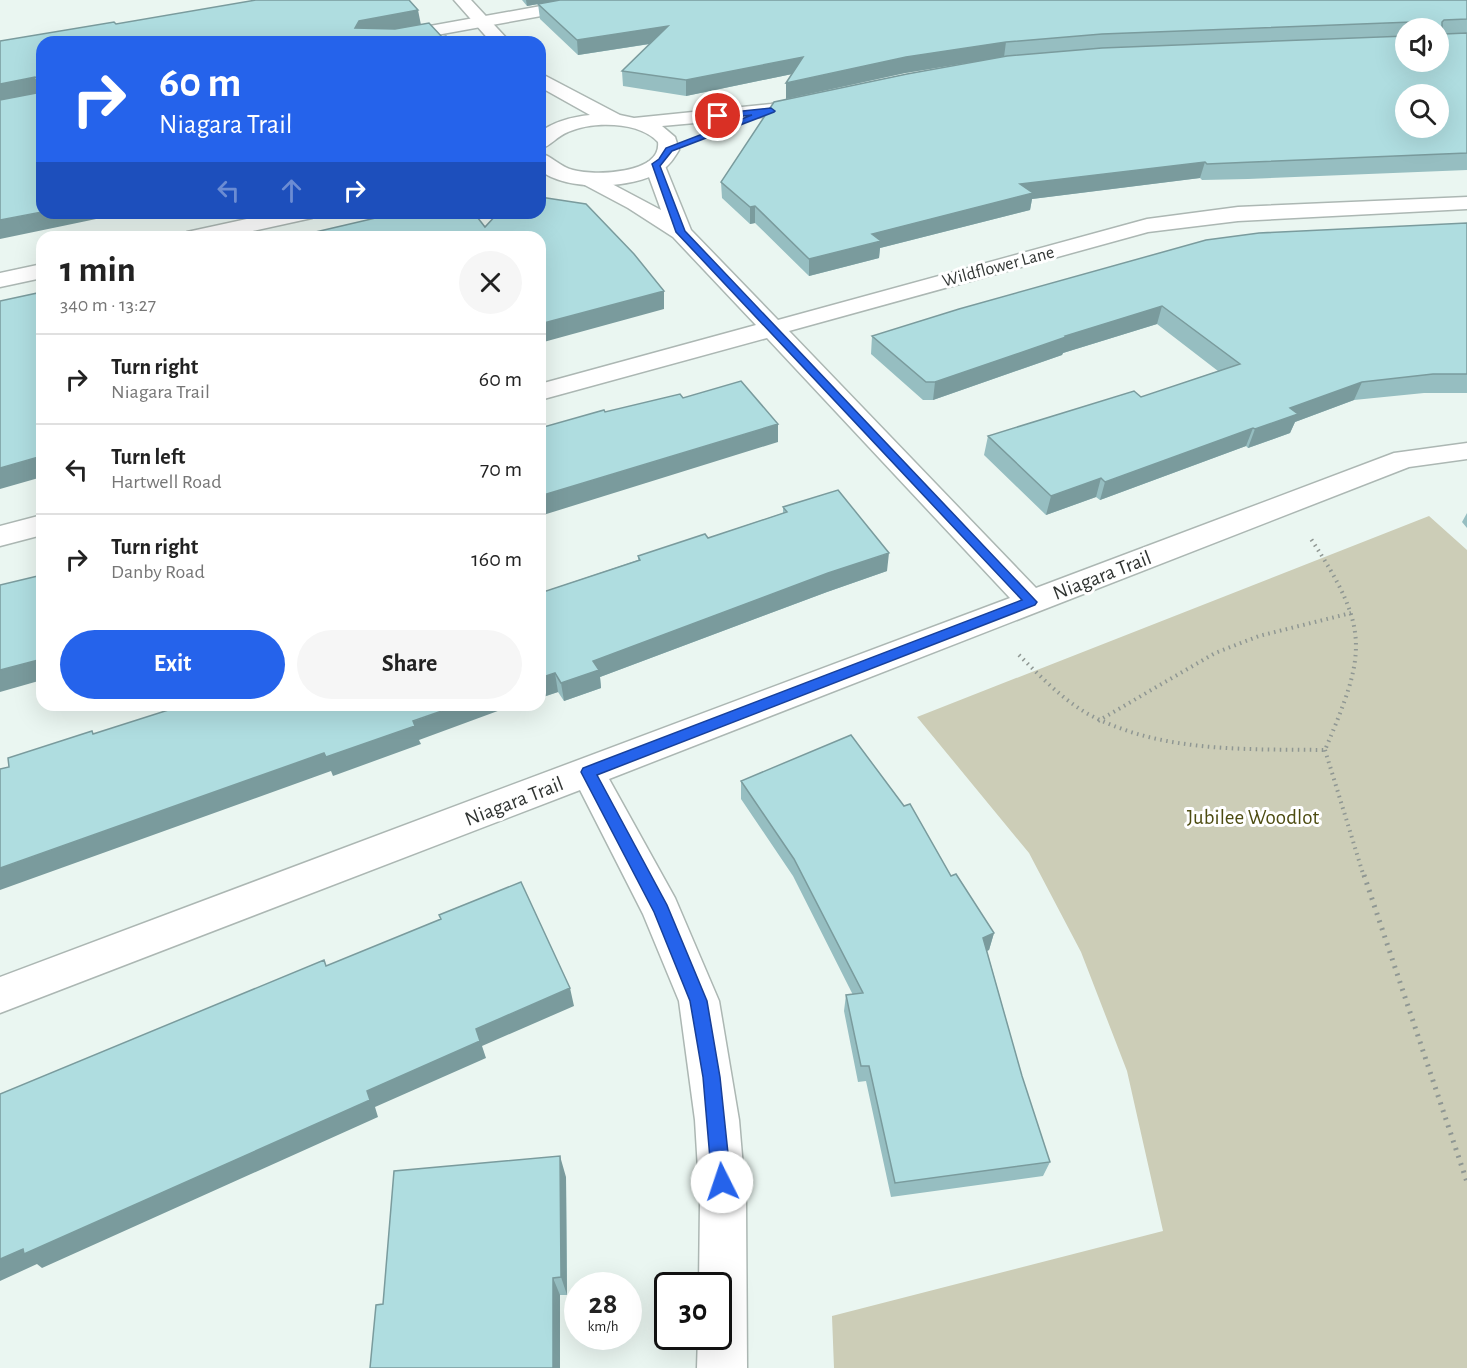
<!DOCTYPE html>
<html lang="en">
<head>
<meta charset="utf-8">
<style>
  :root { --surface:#fff; --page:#f6f6f6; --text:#222; --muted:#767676; --line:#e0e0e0; --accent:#2563eb }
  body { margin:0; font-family:"Alegreya Sans",sans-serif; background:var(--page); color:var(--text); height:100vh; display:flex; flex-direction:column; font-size:22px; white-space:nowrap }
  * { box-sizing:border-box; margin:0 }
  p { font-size:20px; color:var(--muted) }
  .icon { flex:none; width:33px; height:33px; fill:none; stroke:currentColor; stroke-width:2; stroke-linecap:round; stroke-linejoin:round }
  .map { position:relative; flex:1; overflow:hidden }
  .panel { position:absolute; left:36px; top:231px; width:510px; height:480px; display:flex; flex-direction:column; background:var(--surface); border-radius:18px; box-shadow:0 6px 24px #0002 }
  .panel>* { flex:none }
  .hud { position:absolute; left:36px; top:36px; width:510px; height:183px; border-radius:18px; box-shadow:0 6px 24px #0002; background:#2563eb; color:#fff; overflow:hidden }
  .controls { position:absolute; left:1395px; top:18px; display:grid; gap:12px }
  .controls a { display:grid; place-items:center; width:54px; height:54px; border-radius:50%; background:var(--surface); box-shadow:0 6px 24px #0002; font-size:30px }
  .speed { position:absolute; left:564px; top:1272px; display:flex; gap:12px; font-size:30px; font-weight:700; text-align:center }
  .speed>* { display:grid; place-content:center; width:78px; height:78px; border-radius:50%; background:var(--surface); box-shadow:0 6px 24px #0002; line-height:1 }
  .speed small { font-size:15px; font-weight:400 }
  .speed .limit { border:3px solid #111; border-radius:9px; background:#fff; color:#111 }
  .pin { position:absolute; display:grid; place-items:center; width:51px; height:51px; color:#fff; margin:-26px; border:3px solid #fff; border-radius:50%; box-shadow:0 2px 6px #0007 }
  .me { position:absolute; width:66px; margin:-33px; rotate:356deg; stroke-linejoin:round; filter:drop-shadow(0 0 4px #0008) }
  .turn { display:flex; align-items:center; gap:21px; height:126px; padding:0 24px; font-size:27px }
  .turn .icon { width:78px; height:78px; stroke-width:2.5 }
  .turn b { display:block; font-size:42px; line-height:51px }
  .lanes { display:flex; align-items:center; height:57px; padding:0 24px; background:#0003; justify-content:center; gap:30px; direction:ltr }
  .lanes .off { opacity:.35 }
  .round { display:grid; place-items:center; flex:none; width:63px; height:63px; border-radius:32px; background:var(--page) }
  .summary { display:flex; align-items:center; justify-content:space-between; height:102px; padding:0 24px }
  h1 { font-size:36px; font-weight:700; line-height:45px }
  .primary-button { display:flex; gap:12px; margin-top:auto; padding:12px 24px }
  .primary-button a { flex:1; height:69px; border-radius:36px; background:var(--accent); color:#fff; font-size:24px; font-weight:700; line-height:69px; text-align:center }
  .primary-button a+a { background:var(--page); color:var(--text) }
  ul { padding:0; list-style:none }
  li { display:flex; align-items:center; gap:18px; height:90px; padding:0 24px; border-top:2px solid var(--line) }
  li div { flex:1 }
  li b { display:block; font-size:22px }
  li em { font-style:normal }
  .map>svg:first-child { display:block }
</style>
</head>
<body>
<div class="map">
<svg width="1467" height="1368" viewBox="0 0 1467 1368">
  <rect width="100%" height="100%" fill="#eaf6f1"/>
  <path fill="#cccdb7" d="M1429,516L1467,550V1368H834L832,1316L1163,1231L1127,1071L1081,952L1029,853L917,717Z"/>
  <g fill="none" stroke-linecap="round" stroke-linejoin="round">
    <g stroke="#acb7b3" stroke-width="3">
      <path id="minor" d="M574,0H610L602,5L398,42H360L363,38L369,37Z
        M655,160L662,162L665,166L691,230L778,320L1147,219L1238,207L1467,197V209L1238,221L1148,232L789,331L1036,588L1394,453L1467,443V459L1409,467L609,779L675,898L719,1001L739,1120L746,1203L747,1368H697L698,1336H718V1286H699L700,1203L695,1120L679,1001L643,914L580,790L0,1013V977L1010,598L767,338L540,400V384L756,325L673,237L628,208L581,183L578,179L581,175L588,173L595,175L661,210L645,166L648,162Z
        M42,515V535L0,546V526Z"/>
    </g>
    <g stroke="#acb7b3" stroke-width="3">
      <path id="tertiary" d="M454,0H471L510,42H491Z
        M540,73L620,115L634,118L771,104L811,96L818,98L821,102L818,106L771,116L662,126L675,137L679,150C674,158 670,165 661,171C634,189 566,192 540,170V153C552,156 560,167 573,170C594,176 662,174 658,142C639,121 592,121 568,132C557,136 551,146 540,149V132C555,121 572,117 590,115L540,87Z
        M274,213H315L312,218L225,237H184L187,232Z
        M42,264V278L0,287V273Z"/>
    </g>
    <path stroke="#8f9793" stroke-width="4" stroke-dasharray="1.5 4.5" stroke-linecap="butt" d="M1019,655C1040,676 1062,699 1088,714C1161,753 1245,749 1325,750C1366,653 1371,630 1311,539
      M1098,721L1215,653L1259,636L1351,613
      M1325,750L1364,877"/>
    <path stroke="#8f9793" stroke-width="5" stroke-dasharray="2 6" stroke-linecap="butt" d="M1364,875L1467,1182"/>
    <use href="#minor" fill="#fff" fill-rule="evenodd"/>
    <use href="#tertiary" fill="#fff" fill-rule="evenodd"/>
  </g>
  <path fill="#96bec1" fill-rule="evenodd" d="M522,0H1467V170L1248,179L1202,180L1200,178L1032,199L1030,210L880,248L879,258L809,276L755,223L750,224L722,198L721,182L984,60L905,73L786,99V83L792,74L686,96L623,86L622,71L650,44L578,55L540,19L538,4L527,6ZM1406,28H1438L1406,62Z
    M1467,223V393H1424L1354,400L1295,422L1290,433L1248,448L1246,446L1100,500L1096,497L1046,515L984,455L988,436L1141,397L1218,371L1157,324L1063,353L1062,355L933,400H923L871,354L872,336Z
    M783,507L887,571L827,592L600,677L601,688L564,701L558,692L540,698V593L638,560V556L708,538L783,513Z
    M1467,513V528L1462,522Z
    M741,781L951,876L994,933L989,950L987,951L1022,1076L1050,1162L1043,1176L891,1197L866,1081L858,1082L844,1011L846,995H853L793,876L741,799Z
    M566,1177L567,1295H560V1368H370L383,1304Z"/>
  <path fill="#7a9b9d" d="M526,0H561L527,6Z
    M418,10L421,25L363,36L355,28L359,21Z
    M668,26V41L578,55L577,40Z
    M1006,42L1004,57L905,73L786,99V83L906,57Z
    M803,57L802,72L686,96V80Z
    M35,77L42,93L0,101V84Z
    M1205,162L1200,178L1032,199L1030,210L880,248L879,258L809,276V259L872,234L1020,184Z
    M755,206V223L750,224V207Z
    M42,212V213H125L0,239V220Z
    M664,291V309L540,343V324Z
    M1162,306L1157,324L1063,353L1062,355L933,400L935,382L1065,336Z
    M1362,382L1354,400L1295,422L1290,433L1248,448L1255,429L1290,408Z
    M778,424V442L540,516V496Z
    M1253,428L1246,446L1100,500L1105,482Z
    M42,456V477L0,489V468Z
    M1101,478L1096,497L1046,515L1051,496Z
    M889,553L887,571L827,592L600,677L601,688L564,701L561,683L593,661L828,573Z
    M42,659V680L0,692V670Z
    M555,673L558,692L540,698V678Z
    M459,705H514L419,740L421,744L333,776L331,771L0,890V868Z
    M994,933L989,950L978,954L983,938Z
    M570,988L574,1006L482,1046L486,1058L375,1107L378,1117L42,1268L37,1264L0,1281V1259L367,1091L476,1029Z
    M560,1156L566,1177L567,1295L561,1277Z
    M553,1278L560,1295V1368H553Z"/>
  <path fill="#afdde0" stroke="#7a9b9d" stroke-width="1.5" fill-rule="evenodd" d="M256,0H409L418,10L359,21L355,28L395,29L429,23L442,37L446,36L452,42H42V212L0,220V100L36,93L38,79L35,77L0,84V41L114,22L116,24Z
    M560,0H1467V19L1444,20L1442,22V32L1444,34L1467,33V153L1253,162L1207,164L1205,162L1020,184L1033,193L872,234L881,241L809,259L755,206L750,207L721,182L774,102L907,74L1007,56L1102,48L1406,36V62H1438V28H1413L1414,24L1412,22L1102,34L1006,42L906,57L786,83L803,57L686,80L622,71L668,26L577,40L538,4ZM1406,94H1438V128H1406Z
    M540,197L586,204L634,254L664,291L540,324V237H294L397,213H474L485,227L498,213H540Z
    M1467,223V374H1433L1362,382L1290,408L1298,414L1255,429L1253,428L1105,482L1101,478L1051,496L988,436L1134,391L1141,397L1240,364L1162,306L1065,336L1066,337L935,382H926L872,336L959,309L1206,240L1259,233Z
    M42,292V456L0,468V301Z
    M741,381L778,424L540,496V428L604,410L605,412L680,394L683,398Z
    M838,490L889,553L828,573L593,661L599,670L561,683L555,673L540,678V593L640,560L638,556L705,534L708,538L787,512L783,507Z
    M42,575V659L0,670V585Z
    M184,705H459L413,721L415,726L326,757L324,753L0,868V769L9,767L8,758L92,731L93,734Z
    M851,735L904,806L910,804L951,876L956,874L994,933L983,938L1022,1076L1050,1162L895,1183L869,1066H861L846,995L863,993L794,859L741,781Z
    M521,882L570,988L476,1029L480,1041L367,1091L370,1100L24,1254L23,1249L0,1259V1094L324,960L326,966L441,919L439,915Z
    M560,1156L561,1277L553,1278V1368H370L376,1305L383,1304L394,1171Z"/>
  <path fill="#2563eb" stroke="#184099" stroke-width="1.5" d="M771,108L775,111L774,112L672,151L660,166L685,231L1037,602L1035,605L597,775L667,905L707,1001L720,1077L731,1182L728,1189L722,1192L715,1189L712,1182L703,1077L690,1001L654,912L581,772L583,768L1022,600L676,232L652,164L659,159L666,148L752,115L718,119L715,118V114Z"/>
  <g text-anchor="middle" stroke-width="6" stroke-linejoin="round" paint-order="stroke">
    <g font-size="18" fill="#313533" stroke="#fff">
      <text transform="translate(998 266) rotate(-15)" y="6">Wildflower Lane</text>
    </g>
    <g font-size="21" fill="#313533" stroke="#fff">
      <text transform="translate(1102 575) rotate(-21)" y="7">Niagara Trail</text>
      <text transform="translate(514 801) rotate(-21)" y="7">Niagara Trail</text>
    </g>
    <g font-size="21" fill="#4d4c11" stroke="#fff">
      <text x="1253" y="824">Jubilee Woodlot</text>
    </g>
  </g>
</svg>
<div class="controls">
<a><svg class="icon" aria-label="sound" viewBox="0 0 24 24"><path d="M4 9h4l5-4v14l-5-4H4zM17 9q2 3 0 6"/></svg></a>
<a><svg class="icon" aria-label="search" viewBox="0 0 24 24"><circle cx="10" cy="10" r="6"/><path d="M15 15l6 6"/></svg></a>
</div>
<div class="speed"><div>28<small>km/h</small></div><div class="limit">30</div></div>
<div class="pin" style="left:718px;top:116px;background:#d93025"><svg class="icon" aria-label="arrive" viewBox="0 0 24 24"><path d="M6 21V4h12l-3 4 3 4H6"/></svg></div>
<svg class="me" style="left:722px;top:1182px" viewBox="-20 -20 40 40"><circle r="19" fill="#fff"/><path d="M0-13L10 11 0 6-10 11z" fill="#2563eb"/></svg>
<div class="hud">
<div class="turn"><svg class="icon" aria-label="right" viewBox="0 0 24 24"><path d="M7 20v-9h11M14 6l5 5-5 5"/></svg><div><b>60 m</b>Niagara Trail</div></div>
<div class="lanes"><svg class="icon off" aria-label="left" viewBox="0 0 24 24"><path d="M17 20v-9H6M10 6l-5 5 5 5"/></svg><svg class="icon off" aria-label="ahead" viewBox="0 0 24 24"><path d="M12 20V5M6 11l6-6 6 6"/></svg><svg class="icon" aria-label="right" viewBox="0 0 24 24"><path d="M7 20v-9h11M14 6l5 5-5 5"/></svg></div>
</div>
<section class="panel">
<div class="summary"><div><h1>1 min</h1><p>340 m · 13:27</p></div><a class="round"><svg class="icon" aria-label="close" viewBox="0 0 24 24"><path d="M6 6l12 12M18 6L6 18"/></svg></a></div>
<ul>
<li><svg class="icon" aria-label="right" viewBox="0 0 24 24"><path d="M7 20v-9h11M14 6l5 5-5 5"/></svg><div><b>Turn right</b><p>Niagara Trail</p></div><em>60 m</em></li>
<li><svg class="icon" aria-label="left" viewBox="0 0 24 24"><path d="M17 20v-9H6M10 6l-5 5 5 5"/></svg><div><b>Turn left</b><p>Hartwell Road</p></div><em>70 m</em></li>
<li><svg class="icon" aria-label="right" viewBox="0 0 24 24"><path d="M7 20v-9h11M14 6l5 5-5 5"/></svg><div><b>Turn right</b><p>Danby Road</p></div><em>160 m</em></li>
</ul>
<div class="primary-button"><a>Exit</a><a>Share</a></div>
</section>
</div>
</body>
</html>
